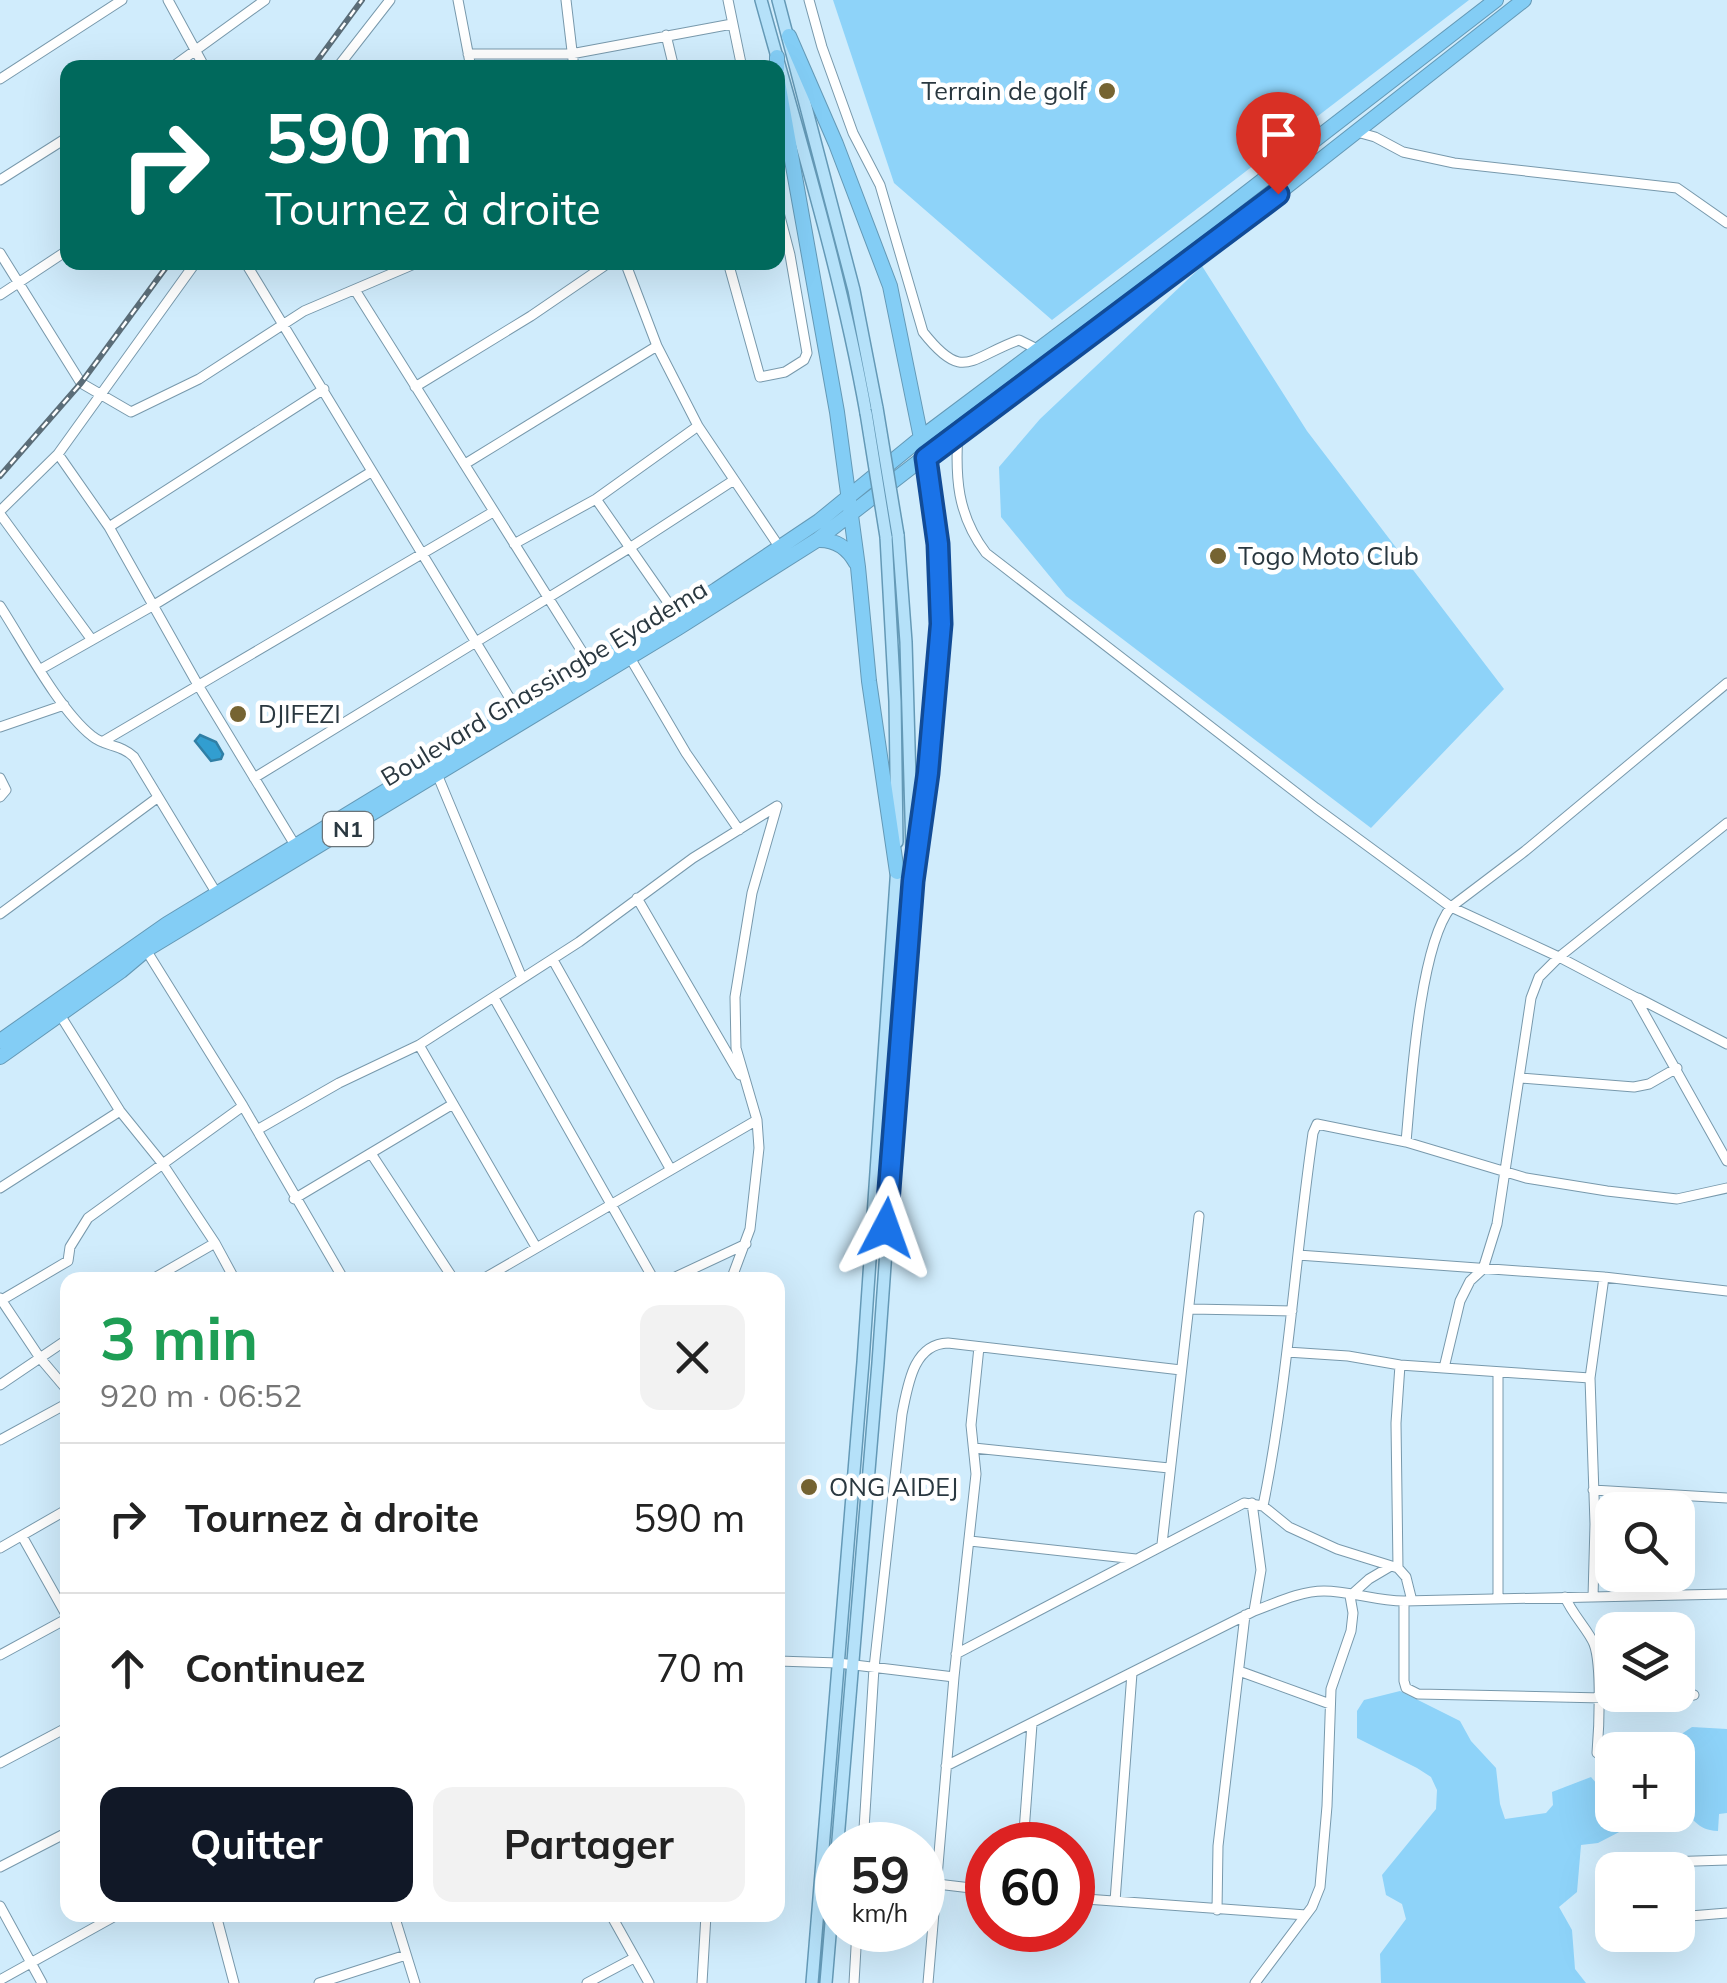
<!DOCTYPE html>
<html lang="fr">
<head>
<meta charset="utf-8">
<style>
  :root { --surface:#fff; --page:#f2f2f2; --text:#222; --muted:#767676; --line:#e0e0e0; --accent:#111827 }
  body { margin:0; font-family:Mulish,sans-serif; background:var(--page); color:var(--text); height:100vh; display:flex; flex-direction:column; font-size:38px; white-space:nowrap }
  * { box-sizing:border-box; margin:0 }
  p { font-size:32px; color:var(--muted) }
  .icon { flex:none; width:55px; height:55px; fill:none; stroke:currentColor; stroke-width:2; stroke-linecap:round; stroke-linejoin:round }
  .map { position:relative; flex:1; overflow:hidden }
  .panel { position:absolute; left:60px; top:1272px; width:725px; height:650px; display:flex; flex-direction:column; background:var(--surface); border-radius:20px; box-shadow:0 10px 40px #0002 }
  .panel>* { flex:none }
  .banner { position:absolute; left:60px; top:60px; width:725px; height:210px; border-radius:20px; box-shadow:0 10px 40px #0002; background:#00695c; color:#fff; overflow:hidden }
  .controls { position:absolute; left:1595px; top:1492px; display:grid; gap:20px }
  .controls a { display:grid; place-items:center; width:100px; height:100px; border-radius:20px; background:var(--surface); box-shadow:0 10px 40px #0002; font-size:50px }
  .speed { position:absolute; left:815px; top:1822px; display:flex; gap:20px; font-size:50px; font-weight:700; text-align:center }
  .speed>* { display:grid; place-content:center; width:130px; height:130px; border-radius:50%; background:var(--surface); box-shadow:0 10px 40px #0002; line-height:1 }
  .speed small { font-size:25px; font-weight:400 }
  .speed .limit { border:15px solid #d22; background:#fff; color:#111 }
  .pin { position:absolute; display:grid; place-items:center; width:85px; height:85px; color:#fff; margin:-102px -42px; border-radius:50% 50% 50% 0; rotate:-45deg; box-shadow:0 0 10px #0007 }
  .pin .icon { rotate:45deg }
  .me { position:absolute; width:110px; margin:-55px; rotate:4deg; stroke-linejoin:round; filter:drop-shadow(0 0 8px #0008) }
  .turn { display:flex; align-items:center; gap:35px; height:210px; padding:0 40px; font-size:45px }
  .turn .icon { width:130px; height:130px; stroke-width:2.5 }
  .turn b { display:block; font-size:70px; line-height:85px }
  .round { display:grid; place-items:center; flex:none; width:105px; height:105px; border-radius:20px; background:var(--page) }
  .head { display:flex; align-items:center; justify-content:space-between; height:170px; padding:0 40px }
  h1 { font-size:60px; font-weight:700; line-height:75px; color:#1e9e55 }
  .primary-button { display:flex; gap:20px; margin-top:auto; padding:20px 40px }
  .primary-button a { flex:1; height:115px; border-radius:20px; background:var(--accent); color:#fff; font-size:40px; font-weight:700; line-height:115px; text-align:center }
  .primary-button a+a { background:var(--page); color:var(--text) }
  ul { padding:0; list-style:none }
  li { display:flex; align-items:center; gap:30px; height:150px; padding:0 40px; border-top:2px solid var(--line) }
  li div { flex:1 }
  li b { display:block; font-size:38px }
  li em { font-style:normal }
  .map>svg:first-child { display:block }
</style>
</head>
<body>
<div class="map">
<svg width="1727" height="1983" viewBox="0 0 1727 1983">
  <rect width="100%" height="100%" fill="#d0ecfc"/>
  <path fill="#8ed3f9" d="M833,0H1469L1052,320L894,183Z
    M1202,266L1307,431L1504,689L1371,828L1066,596L1001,517L999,467L1040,419Z
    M1400,1691L1460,1721L1471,1741L1496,1768L1500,1804L1505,1819L1546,1813L1553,1805L1552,1792L1591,1777L1597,1784L1612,1779V1815H1652L1598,1843L1581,1845L1577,1892L1559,1907L1572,1930L1575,1969L1586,1983H1381L1380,1954L1406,1919L1402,1904L1386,1895L1382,1875L1436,1809L1437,1790L1431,1777L1417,1768L1357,1738V1711L1364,1700Z
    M1692,1727L1727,1729V1813L1719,1814L1718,1831C1694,1830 1697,1817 1678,1810L1680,1735Z"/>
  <path fill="#329ed0" stroke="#307fa5" stroke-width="2.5" d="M200,735L216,742L223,754L221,759L211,761L195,741Z"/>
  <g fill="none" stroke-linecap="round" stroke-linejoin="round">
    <g stroke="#7899ac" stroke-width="11">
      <path id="minor" d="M168,0L205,68
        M458,0L471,68
        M566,0L574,68
        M728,0L742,68
        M809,0L822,47L853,133L880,185L923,332C963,383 969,358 1019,340L1037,349
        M666,35L674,68
        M468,54H571L732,24
        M171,68L265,0
        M337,68L390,0
        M0,79L122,0
        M1357,132L1375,137L1403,152L1454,163L1677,188L1727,223
        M0,180L68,137
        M0,253L81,383L131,412L199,379L304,311L419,262
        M245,262L517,710
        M625,262L657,346L698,426L780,548
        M728,262L760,377L785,372L804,360L807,353L790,255L778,209
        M355,290L593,669
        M0,295L68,250
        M415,387L531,316L610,262
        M958,431C955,477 957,515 986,553L1316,808L1451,907L1559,957L1635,997L1727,1161
        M58,454L109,527L198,685L298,850
        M465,464L657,346
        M596,499L676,614
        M0,511L58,454L196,262
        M0,514L92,640
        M109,527L324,389
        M514,544L596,499L698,426
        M0,606C24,643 59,710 92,736C105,747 121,744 134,757L217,894
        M629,656L686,753L739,830
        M41,669L154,605L371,472
        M0,727L64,705
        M102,742L493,512
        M437,774L522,978
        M0,778L6,790L0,797
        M254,778L631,547L734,480
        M637,898L740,1075
        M0,914L157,798
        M146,950L243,1106L344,1280
        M553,960L671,1170
        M494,998L654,1280
        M1638,998L1727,1044
        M57,1010L120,1111L162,1163L215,1243L235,1280
        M419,1045L536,1247
        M1521,1078L1634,1087L1649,1084L1677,1068
        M257,1130L339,1083L419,1045L579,942L693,858L777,806
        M1406,1142C1411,1088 1419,947 1451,907L1525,851L1727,683
        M372,1155L454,1280
        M0,1188L120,1111
        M294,1199L453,1104
        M1298,1255L1604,1277L1727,1291
        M151,1280L215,1243
        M474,1280L483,1279L757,1120
        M669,1280L746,1244
        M731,1280L750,1229L759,1148L757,1120L736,1048L735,997L752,893L777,806
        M0,1298L40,1358L68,1391
        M0,1301L68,1261L70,1247L88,1218L243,1106
        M1190,1309L1292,1311
        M1287,1352L1348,1356L1400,1365L1590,1378
        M1444,1368L1460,1301L1470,1281L1483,1269L1497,1224L1531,998L1539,977L1559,957L1727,823
        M1498,1373V1597
        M0,1385L68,1339
        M0,1440L68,1403
        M974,1448L1169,1468
        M1593,1490L1727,1498
        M1252,1503L1261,1570L1254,1611
        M1263,1506C1288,1383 1295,1257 1313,1133L1317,1124L1406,1142L1526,1178L1607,1191L1677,1199L1727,1188
        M22,1536L68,1618
        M970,1541L1136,1559
        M1162,1544L1199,1216
        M0,1548L68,1509
        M1398,1568L1396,1423L1400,1365
        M1350,1596L1369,1579L1391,1566
        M1565,1597C1572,1614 1589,1631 1594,1644C1602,1665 1599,1729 1597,1753
        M1593,1597L1595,1524L1590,1378L1604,1277
        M956,1654L1244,1503L1263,1506L1289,1527L1337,1549L1398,1568L1406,1577L1412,1601
        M0,1655L68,1618
        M778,1661L838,1663L954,1677
        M1239,1671L1330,1704
        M1694,1695L1648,1699L1418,1694L1406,1688L1404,1681V1601L1727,1594
        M0,1763L68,1727
        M946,1766L1254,1611C1276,1603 1300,1591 1324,1591C1350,1591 1376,1601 1404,1601
        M863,1845L874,1668L902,1414C908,1385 913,1344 948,1343L1181,1370
        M1023,1845L1032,1724
        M0,1867L68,1832
        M1640,1870L1665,1862
        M1666,1870L1665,1862L1727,1860
        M937,1884L988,1890
        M1072,1898L1306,1915
        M1115,1901L1132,1673
        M0,1906L42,1983
        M1217,1910L1218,1846L1245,1615
        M216,1915L234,1983
        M394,1915L415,1983
        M611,1915L649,1983
        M1678,1917L1727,1913
        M0,1980L117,1915
        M319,1983L406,1955
        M587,1983L634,1958
        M702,1983L706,1915
        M854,1983L857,1930
        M928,1983L954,1677L976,1474L971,1425L979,1347
        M1255,1983L1312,1907L1320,1887L1327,1806L1331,1689L1351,1631L1353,1613L1350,1596"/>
    </g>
    <g stroke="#6499b6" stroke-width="14">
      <path id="major" d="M761,0C799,137 841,273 866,413
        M778,0L854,290L877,408
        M898,535L906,642L912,850
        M886,537L895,701L897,842
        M812,1983L863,1362L897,866
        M826,1983L878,1363L913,873"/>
    </g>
    <g stroke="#6499b6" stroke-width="16">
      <path id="highway" d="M789,36L836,144L890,286L931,487L940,561L941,624L927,773L913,881
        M777,57V68
        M778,82L837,412L858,567L869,681L897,872
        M817,540C835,539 848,548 856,563
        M0,1041L167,924L716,590L819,521L922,437L1214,218L1496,0
        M0,1057L121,971L146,950L678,628L817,540L958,431L1225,235L1524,0"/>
    </g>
    <use href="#minor" stroke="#fff" stroke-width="9"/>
    <use href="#major" stroke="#b5e1f9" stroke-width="11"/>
    <use href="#highway" stroke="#83cdf5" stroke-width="14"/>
    <g stroke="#5b6d78" stroke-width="6">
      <path id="rail" d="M312,68L362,0
        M0,476L81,383L170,262"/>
    </g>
    <use href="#rail" stroke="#fff" stroke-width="2.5" stroke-dasharray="8" stroke-linecap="butt"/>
    <g stroke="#6499b6" stroke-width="14" stroke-linecap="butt">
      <path id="major-bridge" d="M877,408L898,535
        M866,413L886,537"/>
    </g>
    <use href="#major-bridge" stroke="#b5e1f9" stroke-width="11"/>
  </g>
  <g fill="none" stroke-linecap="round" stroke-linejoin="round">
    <g stroke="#114b97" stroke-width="25">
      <path id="route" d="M886,1228L913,881L928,773L941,624L938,544L926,458L1278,194"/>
    </g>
    <use href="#route" stroke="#1a73e8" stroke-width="18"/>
  </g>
  <g fill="#766432" stroke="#fff" stroke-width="4">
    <circle cx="1107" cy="91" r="10"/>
    <circle cx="1218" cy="556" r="10"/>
    <circle cx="238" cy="714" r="10"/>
    <circle cx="809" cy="1487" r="10"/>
  </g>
  <g text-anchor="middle" stroke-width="9" stroke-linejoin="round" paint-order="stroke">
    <rect fill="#fff" stroke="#6a7479" stroke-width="2.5" x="323" y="812" width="50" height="34" rx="8"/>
    <g font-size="22" font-weight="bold" fill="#2a3840">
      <text x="348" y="837">N1</text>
    </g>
    <g font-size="25" fill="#2a3840" stroke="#fff" text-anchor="start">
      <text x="1087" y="100" text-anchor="end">Terrain de golf</text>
      <text x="1238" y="565">Togo Moto Club</text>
      <text x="258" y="723">DJIFEZI</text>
      <text x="829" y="1496">ONG AIDEJ</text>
    </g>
    <g font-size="25" fill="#2a3840" stroke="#fff">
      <text transform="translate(544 683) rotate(-31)" y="9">Boulevard Gnassingbe Eyadema</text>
    </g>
  </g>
</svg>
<div class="controls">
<a><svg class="icon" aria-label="search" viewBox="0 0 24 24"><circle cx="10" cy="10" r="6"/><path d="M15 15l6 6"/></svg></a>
<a><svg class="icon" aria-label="layers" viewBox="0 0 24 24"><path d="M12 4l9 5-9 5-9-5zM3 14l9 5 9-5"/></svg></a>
<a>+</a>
<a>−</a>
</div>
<div class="speed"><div>59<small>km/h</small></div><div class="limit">60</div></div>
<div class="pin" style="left:1278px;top:194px;background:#d93025"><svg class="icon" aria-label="arrive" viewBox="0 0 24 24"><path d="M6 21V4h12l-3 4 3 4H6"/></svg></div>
<svg class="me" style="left:886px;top:1228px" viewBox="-20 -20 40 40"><path d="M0-17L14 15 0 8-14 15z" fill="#1a73e8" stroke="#fff" stroke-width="4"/></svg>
<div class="banner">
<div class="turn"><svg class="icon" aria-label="right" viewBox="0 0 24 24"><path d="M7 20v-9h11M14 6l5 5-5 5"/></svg><div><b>590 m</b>Tournez à droite</div></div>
</div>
<section class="panel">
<div class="head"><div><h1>3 min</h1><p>920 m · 06:52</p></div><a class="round"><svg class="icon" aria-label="close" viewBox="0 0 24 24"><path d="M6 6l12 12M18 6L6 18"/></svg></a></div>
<ul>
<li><svg class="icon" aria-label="right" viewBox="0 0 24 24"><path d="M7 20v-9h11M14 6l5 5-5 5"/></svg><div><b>Tournez à droite</b></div><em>590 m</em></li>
<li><svg class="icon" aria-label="ahead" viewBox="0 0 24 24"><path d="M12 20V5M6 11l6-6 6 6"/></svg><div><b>Continuez</b></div><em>70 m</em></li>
</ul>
<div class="primary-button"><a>Quitter</a><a>Partager</a></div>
</section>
</div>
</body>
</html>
